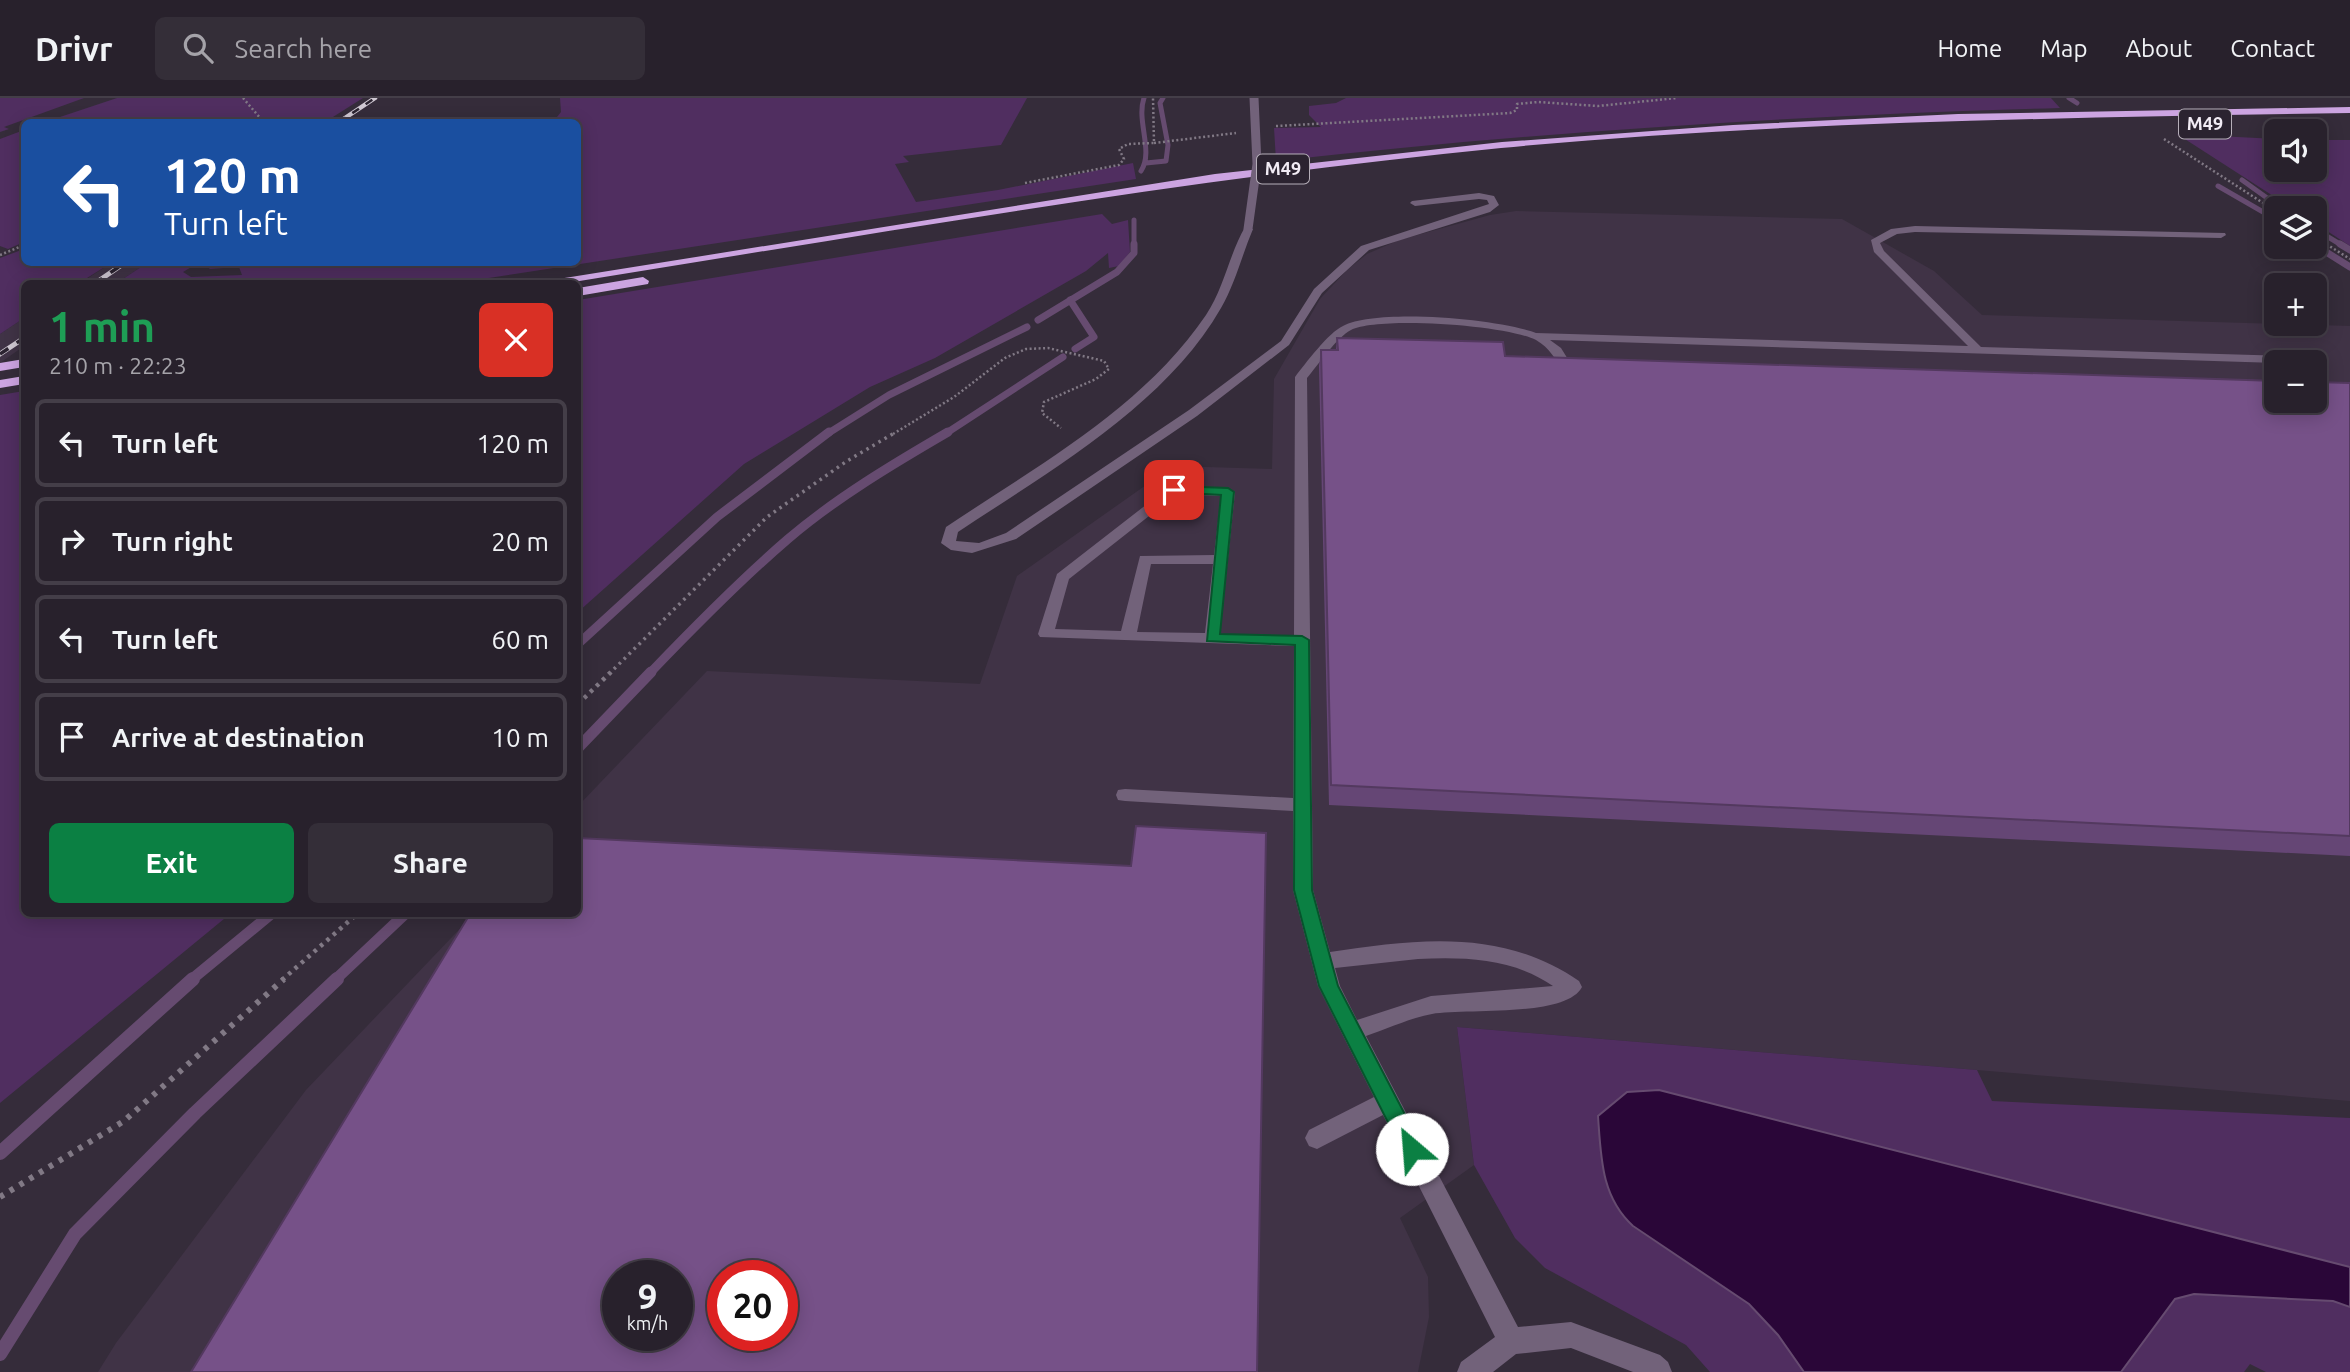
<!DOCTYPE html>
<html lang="en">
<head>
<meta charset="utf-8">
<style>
  :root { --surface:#28212c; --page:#342e38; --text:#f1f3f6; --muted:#a5a3a9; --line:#443e48; --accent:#0b8043 }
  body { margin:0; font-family:Ubuntu,sans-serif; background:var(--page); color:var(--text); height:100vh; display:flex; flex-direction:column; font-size:26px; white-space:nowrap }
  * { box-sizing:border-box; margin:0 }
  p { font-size:23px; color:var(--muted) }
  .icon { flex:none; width:38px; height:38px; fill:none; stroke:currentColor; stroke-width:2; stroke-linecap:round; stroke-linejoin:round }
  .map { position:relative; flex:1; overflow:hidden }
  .panel { position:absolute; left:21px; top:182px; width:560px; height:637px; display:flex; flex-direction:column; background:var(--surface); border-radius:10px; box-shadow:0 4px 18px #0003,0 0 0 2px var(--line) }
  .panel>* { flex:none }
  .banner { position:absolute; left:21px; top:21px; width:560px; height:147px; border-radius:10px; box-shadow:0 4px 18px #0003,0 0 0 2px var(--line); background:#1a4fa0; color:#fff; overflow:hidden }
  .tools { position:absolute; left:2264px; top:21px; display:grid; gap:14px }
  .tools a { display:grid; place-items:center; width:63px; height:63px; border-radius:10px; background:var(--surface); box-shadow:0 4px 18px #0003,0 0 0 2px var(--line); font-size:35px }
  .speed { position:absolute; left:602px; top:1162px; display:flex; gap:14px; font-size:35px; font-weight:700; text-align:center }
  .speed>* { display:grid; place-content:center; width:91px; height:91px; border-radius:50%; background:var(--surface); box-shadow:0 4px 18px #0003,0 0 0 2px var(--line); line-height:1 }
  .speed small { font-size:18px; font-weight:400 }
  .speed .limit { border:10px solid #d22; background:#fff; color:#111 }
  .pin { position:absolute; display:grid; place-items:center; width:60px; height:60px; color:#fff; margin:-30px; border-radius:14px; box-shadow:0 4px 10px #0006 }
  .me { position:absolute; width:77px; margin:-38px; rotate:333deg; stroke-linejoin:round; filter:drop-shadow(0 0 5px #0008) }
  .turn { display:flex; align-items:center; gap:24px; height:147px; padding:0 28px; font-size:32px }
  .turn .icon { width:91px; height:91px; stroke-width:2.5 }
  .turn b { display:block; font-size:49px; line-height:60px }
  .round { display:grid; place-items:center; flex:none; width:74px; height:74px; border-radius:10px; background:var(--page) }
  .head { display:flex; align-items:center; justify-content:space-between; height:119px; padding:0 28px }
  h1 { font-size:42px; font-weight:600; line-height:52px; color:#1e9e55 }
  .cta { display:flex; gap:14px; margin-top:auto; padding:14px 28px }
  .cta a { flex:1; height:80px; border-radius:10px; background:var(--accent); color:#fff; font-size:28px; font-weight:600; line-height:80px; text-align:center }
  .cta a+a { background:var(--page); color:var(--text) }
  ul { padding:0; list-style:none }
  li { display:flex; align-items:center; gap:21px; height:88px; margin:0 14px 10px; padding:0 14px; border:4px solid var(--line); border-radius:10px }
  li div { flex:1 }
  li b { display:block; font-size:26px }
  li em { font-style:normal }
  header { display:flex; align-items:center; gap:42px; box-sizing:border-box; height:98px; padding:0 35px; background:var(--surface); border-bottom:2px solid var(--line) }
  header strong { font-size:33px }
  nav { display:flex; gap:38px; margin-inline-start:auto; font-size:24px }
  .search { width:490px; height:63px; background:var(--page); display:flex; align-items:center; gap:18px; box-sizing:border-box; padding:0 24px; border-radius:10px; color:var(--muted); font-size:26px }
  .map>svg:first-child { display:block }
</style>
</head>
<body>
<header>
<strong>Drivr</strong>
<div class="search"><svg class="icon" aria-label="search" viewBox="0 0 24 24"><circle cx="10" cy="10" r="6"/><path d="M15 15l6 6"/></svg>Search here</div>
<nav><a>Home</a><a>Map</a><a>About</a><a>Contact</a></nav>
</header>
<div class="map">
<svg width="2350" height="1274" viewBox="0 0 2350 1274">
  <rect width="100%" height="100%" fill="#352c3a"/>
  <path fill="#403346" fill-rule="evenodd" d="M1516,113L1842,121L1934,173L1982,217L2350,228V1003L1457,929L1474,1067L1400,1120L1428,1179L1429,1219L1418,1274H98L116,1245L306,992L474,816H578V708L707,573L980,586L1017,478L1173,368L1272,371L1274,281L1320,201L1347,172L1367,156L1399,142L1490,117ZM2277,264H2315V303H2277ZM618,1178H677V1237H618ZM723,1178H782V1237H723Z
    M111,165H147L117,185L79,186Z
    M24,220V248L0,265V236Z"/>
  <path fill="#502e60" d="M0,0H84L4,29L9,31L0,34Z
    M117,0H363L325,24H45Z
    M560,0H1027L1001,47L903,58L909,64L895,66L916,104L998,92L1133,65L1136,81L456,185H117L147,165H198L183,174L191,179L242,177L239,169L209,171L214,164H578V24H402L557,19L561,14Z
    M1346,0H2051L2060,10C1798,17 1537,34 1276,63L1274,30L1321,29L1309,17V8L1336,5Z
    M24,32V144L8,151L0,148V41Z
    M2177,36L2277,41V72H2315V42H2350V148L2315,125V110H2292Z
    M1102,116L1112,126L1128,122L1130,154L1119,168L1109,170L1108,155L1086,173L935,260L870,289L744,366L578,514V202Z
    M24,151V164L111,165L79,185L24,186V220L0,236V160Z
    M24,293V816H230L0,1005V297Z
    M1457,929L1977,972L1992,1003L2350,1020V1169L1659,992L1627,994L1633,1129L1749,1206L1778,1237L1804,1274H1710L1686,1247L1545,1170L1515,1140L1474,1067Z
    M2194,1196L2333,1203L2350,1209V1274H2266L2250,1266L2244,1274H2121L2175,1201Z"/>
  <path fill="#2a0638" stroke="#664b70" stroke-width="2" d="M1659,992L2350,1169V1209L2333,1203L2194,1196L2175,1201L2121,1274H1804L1778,1237L1749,1206L1633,1128C1601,1099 1601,1059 1598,1018L1627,994Z"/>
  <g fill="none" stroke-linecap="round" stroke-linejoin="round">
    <path stroke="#664b70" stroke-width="5" d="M2069,0L2077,5
      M1146,65L1166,63L1168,47L1160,5L1163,0
      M1141,73C1154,53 1136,23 1144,0
      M2242,82L2281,110
      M2218,88L2277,122
      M1134,122V148
      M2315,131L2343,148"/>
    <path stroke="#664b70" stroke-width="7" d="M2340,146L2350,152
      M2315,147L2350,169
      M1070,202L1094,239L1075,251
      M1038,222L1117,174L1134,155V146
      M827,336L889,297L1027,229
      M945,336L1063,259"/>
    <path stroke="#664b70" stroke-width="9" d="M578,546L717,419L829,334
      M649,576C694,529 739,483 788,441C836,400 893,366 948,334"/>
    <path stroke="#664b70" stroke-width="11" d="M578,650L651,574
      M191,882L271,816
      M335,882L405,816"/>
    <path stroke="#664b70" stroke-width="14" d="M0,1055L193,881
      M0,1256L75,1136L195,1015L337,881"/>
    <path stroke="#817985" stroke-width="2.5" stroke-dasharray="2 2.5" stroke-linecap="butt" d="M243,0L261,21L258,24
      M1276,28L1510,15L1517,12V6L1538,4L1598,8L1677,0
      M2164,41L2277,114
      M1154,45L1236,35
      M1025,85L1119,67L1124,61L1119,51L1128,46L1154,45L1153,0
      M2315,139L2350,161
      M0,157L24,147
      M893,336L954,299L1005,260L1026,251L1048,250L1104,263L1109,271L1096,281L1044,304L1042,315L1061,330"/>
    <path stroke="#817985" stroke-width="3.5" stroke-dasharray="2.5 4.5" stroke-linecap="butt" d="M609,576L767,419L847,363L896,334"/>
    <path stroke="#817985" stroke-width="4.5" stroke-dasharray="3.5 5" stroke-linecap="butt" d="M578,606L611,574
      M282,882L357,816"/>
    <path stroke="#817985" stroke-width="6" stroke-dasharray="4.5 7" stroke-linecap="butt" d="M0,1099L124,1023L284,881"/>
    <path fill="#72627a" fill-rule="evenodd" d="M1479,95L1494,98L1499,107L1490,114L1369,152L1322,195L1289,247L1197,318L1016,441L972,455L951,452L941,445L946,429C1037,368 1143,310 1206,217C1224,190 1229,157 1245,129L1253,131C1242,157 1235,186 1221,210C1166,307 1048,374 958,434L956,443L979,445L1006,435L1189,312L1281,243L1314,191L1361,148L1489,106L1487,102L1479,101L1415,108L1410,105L1412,103Z
      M1915,128L2225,135L2226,137L2221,140L1915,134L1897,136L1880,145L1884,153L1981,249L2291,258L2297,262L2277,265L1550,242L1561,250L1574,271L1568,275L1564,274C1555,261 1550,250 1536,242C1506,227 1379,218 1351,232C1337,239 1318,267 1307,280L1313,792L1330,854C1417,841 1502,830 1579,883L1582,889C1566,920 1465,910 1432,916C1410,920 1387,931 1366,938L1518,1229L1571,1224L1660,1257L1668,1264L1672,1274H1633L1571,1250L1516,1256L1493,1274H1457L1461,1264L1495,1239L1383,1017L1317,1051L1309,1048L1305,1040L1309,1032L1374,999L1318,888L1293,792V713L1125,703L1118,702L1116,697L1118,692L1125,691L1293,700L1294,548L1040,539L1038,536L1057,476L1169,389L1228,390L1235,394L1220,536L1294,538L1295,279C1305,266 1329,234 1343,228C1378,210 1498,221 1536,235L1968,248L1874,154L1871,142L1891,131ZM1177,396L1221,398L1214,457L1140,458L1121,533L1055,531L1069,481ZM1151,466H1213L1205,535L1137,534ZM1418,861C1466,859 1512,860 1553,888L1431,898L1357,922L1340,888L1335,870Z"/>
    <path fill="#cca4e1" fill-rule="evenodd" d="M2350,9V15C2067,20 1783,23 1501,50C1185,81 873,136 561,186H527L1215,76L1502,44L1733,27L1958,16Z
      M643,179L649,183L648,186L578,198V190Z
      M24,261V269L0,273V265Z
      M24,278V286L0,290V282Z"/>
    <g stroke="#cfc8d2" stroke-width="4.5">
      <path id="rail-far1" d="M339,24L375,0"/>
    </g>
    <g stroke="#cfc8d2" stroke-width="5">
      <path id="rail" d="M94,186L126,164
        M0,256L24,240"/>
    </g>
    <use href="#rail-far1" stroke="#2b2330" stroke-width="2.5" stroke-dasharray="8" stroke-linecap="butt"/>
    <use href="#rail" stroke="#2b2330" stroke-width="3.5" stroke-dasharray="10" stroke-linecap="butt"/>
    <path stroke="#72627a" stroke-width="9" d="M1248,131L1257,66L1254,0"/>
  </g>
  <path fill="#654675" d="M1337,240L1505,258L2350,285V758L1329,707L1319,268L1321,252H1336Z"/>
  <path fill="#765188" stroke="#53395f" stroke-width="2" fill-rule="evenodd" d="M1337,240L1503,244L1505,258L2277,283V303H2315V284L2350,285V738L1331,687L1321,252H1338Z
    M1136,728L1266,735L1257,1274H191L470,816H578V740L1131,768ZM618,1178H677V1237H618ZM723,1178H782V1237H723Z"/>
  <path fill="#0b8043" stroke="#07532c" stroke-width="2" d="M1174,388L1228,390L1234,394L1220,536L1302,538L1309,542L1312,792L1338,888L1423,1051L1420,1058L1412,1061L1405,1058L1319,888L1294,792L1295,547L1207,543L1221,397L1170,394V389Z"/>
  <g text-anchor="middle" stroke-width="5" stroke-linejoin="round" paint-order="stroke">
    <g fill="#2b2330" stroke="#b6afb9" stroke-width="2">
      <rect x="2179" y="11.5" width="52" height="29" rx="5"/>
      <rect x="1257" y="56.5" width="52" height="29" rx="5"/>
    </g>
    <g font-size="18" font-weight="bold" fill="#f1ebf4">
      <text x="2205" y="32">M49</text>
      <text x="1283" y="77">M49</text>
    </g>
  </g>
</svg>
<div class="tools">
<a><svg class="icon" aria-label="sound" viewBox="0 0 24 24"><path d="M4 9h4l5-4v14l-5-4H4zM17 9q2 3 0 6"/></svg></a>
<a><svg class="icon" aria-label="layers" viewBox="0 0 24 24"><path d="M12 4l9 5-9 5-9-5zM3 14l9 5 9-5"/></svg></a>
<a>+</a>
<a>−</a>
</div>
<div class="speed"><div>9<small>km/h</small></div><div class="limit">20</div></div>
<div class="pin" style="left:1174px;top:392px;background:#d93025"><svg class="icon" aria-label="arrive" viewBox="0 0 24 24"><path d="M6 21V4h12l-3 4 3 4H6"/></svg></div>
<svg class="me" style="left:1412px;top:1051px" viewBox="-20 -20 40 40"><circle r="19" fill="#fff"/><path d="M0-13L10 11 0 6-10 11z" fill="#0b8043"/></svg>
<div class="banner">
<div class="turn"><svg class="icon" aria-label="left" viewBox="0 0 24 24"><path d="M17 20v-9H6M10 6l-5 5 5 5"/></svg><div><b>120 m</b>Turn left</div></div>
</div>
<section class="panel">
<div class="head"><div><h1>1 min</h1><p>210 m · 22:23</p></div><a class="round" style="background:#d93025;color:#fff"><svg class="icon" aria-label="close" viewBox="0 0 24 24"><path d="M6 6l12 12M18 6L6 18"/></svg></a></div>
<ul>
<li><svg class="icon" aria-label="left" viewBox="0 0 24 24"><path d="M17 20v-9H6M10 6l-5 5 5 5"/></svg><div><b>Turn left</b></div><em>120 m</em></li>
<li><svg class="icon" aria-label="right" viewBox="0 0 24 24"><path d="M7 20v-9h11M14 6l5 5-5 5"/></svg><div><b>Turn right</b></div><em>20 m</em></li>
<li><svg class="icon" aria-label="left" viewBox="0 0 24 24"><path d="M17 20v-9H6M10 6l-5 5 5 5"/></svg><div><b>Turn left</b></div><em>60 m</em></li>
<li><svg class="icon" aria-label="arrive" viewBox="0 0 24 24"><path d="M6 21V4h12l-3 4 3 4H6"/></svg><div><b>Arrive at destination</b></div><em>10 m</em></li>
</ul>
<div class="cta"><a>Exit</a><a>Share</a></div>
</section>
</div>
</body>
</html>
